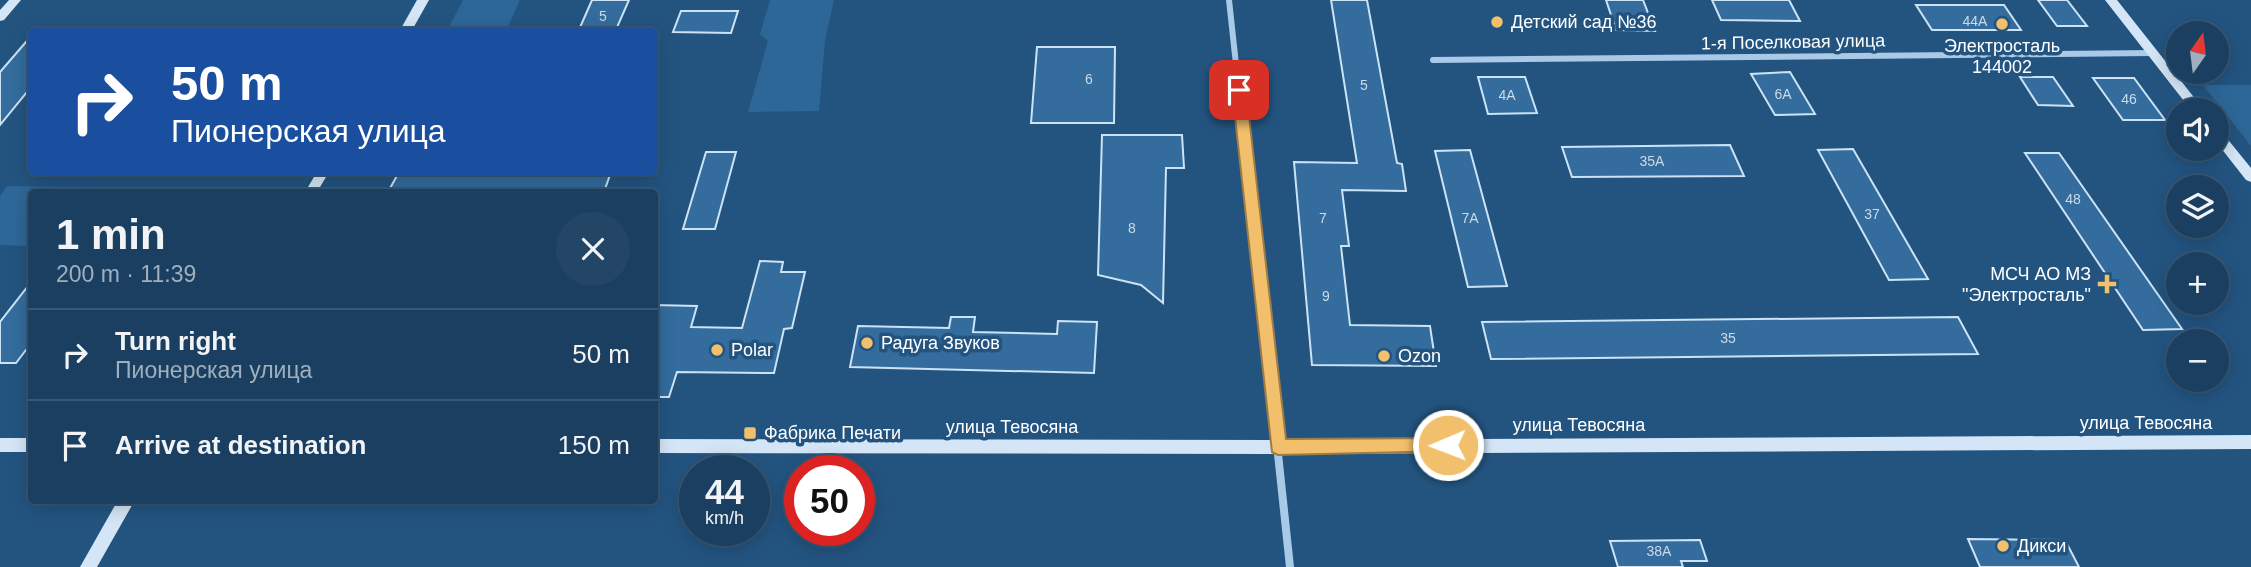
<!DOCTYPE html>
<html lang="en">
<head>
<meta charset="utf-8">
<style>
  :root { --surface:#1a3f60; --page:#234666; --text:#f1f3f6; --muted:#9fafbd; --line:#385875 }
  body { margin:0; font-family:Helvetica,sans-serif; background:var(--page); color:var(--text); height:100vh; display:flex; flex-direction:column; font-size:26px; white-space:nowrap }
  * { box-sizing:border-box; margin:0 }
  p { font-size:23px; color:var(--muted) }
  .icon { flex:none; width:38px; height:38px; fill:none; stroke:currentColor; stroke-width:2; stroke-linecap:round; stroke-linejoin:round }
  .map { position:relative; flex:1; overflow:hidden }
  .sheet { position:absolute; left:28px; top:189px; width:630px; height:315px; display:flex; flex-direction:column; background:var(--surface); border-radius:7px; box-shadow:0 4px 18px #0003,0 0 0 2px var(--line) }
  .sheet>* { flex:none }
  .guide { position:absolute; left:28px; top:28px; width:630px; height:147px; border-radius:7px; box-shadow:0 4px 18px #0003,0 0 0 2px var(--line); background:#1a4fa0; color:#fff; overflow:hidden }
  .needle { width:46px; rotate:14deg }
  .tools { position:absolute; left:2166px; top:21px; display:grid; gap:14px }
  .tools a { display:grid; place-items:center; width:63px; height:63px; border-radius:50%; background:var(--surface); box-shadow:0 4px 18px #0003,0 0 0 2px var(--line); font-size:35px }
  .speed { position:absolute; left:679px; top:455px; display:flex; gap:14px; font-size:35px; font-weight:700; text-align:center }
  .speed>* { display:grid; place-content:center; width:91px; height:91px; border-radius:50%; background:var(--surface); box-shadow:0 4px 18px #0003,0 0 0 2px var(--line); line-height:1 }
  .speed small { font-size:18px; font-weight:400 }
  .speed .limit { border:10px solid #d22; background:#fff; color:#111 }
  .pin { position:absolute; display:grid; place-items:center; width:60px; height:60px; color:#fff; margin:-30px; border-radius:14px; box-shadow:0 4px 10px #0006 }
  .me { position:absolute; width:77px; margin:-38px; rotate:269deg; stroke-linejoin:round; filter:drop-shadow(0 0 5px #0008) }
  .turn { display:flex; align-items:center; gap:24px; height:147px; padding:0 28px; font-size:32px }
  .turn .icon { width:91px; height:91px; stroke-width:2.5 }
  .turn b { display:block; font-size:49px; line-height:60px }
  .round { display:grid; place-items:center; flex:none; width:74px; height:74px; border-radius:37px; background:var(--page) }
  .head { display:flex; align-items:center; justify-content:space-between; height:119px; padding:0 28px }
  h1 { font-size:42px; font-weight:700; line-height:52px }
  ul { padding:0; list-style:none }
  li { display:flex; align-items:center; gap:21px; height:91px; padding:0 28px; border-top:2px solid var(--line) }
  li div { flex:1 }
  li b { display:block; font-size:26px }
  li em { font-style:normal }
  .map>svg:first-child { display:block }
</style>
</head>
<body>
<div class="map">
<svg width="2251" height="567" viewBox="0 0 2251 567">
  <rect width="100%" height="100%" fill="#235480"/>
  <path fill="#2d6798" d="M463,0H520L506,31H447Z
    M770,0H834L825,40L819,111L748,112L768,41L760,34Z
    M2203,85H2251V146Z
    M7,186L172,188L169,192H32L31,246L0,245V196Z"/>
  <path fill="#336c9d" stroke="#cce3f5" stroke-width="2" d="M592,0H629L615,32H578Z
    M1331,0H1367L1397,163L1402,164L1406,191L1342,190L1349,246H1341L1350,325L1430,326L1436,366L1312,365L1294,162L1357,163Z
    M1606,0H1643L1655,31L1616,30Z
    M1712,0H1789L1800,21L1721,20Z
    M2038,0H2067L2087,26H2057Z
    M1916,5H2004L2021,30H1932Z
    M681,11H738L731,33L673,32Z
    M32,35V86L0,125V72Z
    M1037,47H1115L1114,123H1031Z
    M1790,72L1815,114L1775,115L1751,74Z
    M1478,77H1525L1537,113L1488,114Z
    M2020,77H2053L2073,106L2038,105Z
    M2093,78H2134L2165,120H2123Z
    M1102,135H1182L1184,168H1166L1163,303L1141,285L1098,275Z
    M1730,145L1744,176L1572,177L1562,147Z
    M1853,149L1928,279L1889,280L1818,150Z
    M1470,150L1507,286L1468,287L1435,151Z
    M706,152H736L715,229H683Z
    M2025,153H2059L2182,329L2143,330Z
    M399,172H611L604,192H388Z
    M760,261L783,262L781,272H805L792,328L784,329L774,373L677,372L669,397H654V305L697,306L691,327L742,328Z
    M32,281V342L16,363H0V322Z
    M951,317H975L973,332L1057,334L1058,321L1097,322L1094,373L850,367L858,326L949,328Z
    M1958,317L1978,354L1491,359L1482,322Z
    M1968,539L2065,540L2079,567H1980Z
    M1700,540L1707,561H1681L1683,567H1618L1610,541Z"/>
  <g fill="none" stroke-linecap="round" stroke-linejoin="round">
    <path stroke="#a9cae7" stroke-width="6" d="M1229,0L1257,258
      M1433,60L2153,53"/>
    <path stroke="#a9cae7" stroke-width="8" d="M1257,256L1290,567"/>
    <path fill="#d3e5f6" fill-rule="evenodd" d="M9,0H21L4,20L0,21V10Z
      M417,0H429L411,32H399Z
      M2105,0H2117L2204,110H2191Z
      M2217,130L2221,131L2251,168V182L2246,180L2217,143Z
      M317,172H329L317,192H305Z
      M2251,435V449L1278,454L654,453V439L1278,440Z
      M0,438H32V452H0Z
      M118,500H135L97,567H80Z"/>
  </g>
  <path fill="#f2bf6c" stroke="#9d7c46" stroke-width="2" d="M1239,85L1246,90L1286,439L1448,438L1454,440L1457,445L1454,451L1278,455L1272,452L1232,90Z"/>
  <g fill="#f2bf6c" stroke="#235480" stroke-width="2.5">
    <circle cx="1497" cy="22" r="7"/>
    <circle cx="2002" cy="24" r="7"/>
    <path d="M2103.5 273.5h7v7h7v7h-7v7h-7v-7h-7v-7h7z"/>
    <circle cx="867" cy="343" r="7"/>
    <circle cx="717" cy="350" r="7"/>
    <circle cx="1384" cy="356" r="7"/>
    <rect x="743" y="426" width="14" height="14" rx="3.5"/>
    <circle cx="2003" cy="546" r="7"/>
  </g>
  <g text-anchor="middle" stroke-width="7" stroke-linejoin="round" paint-order="stroke">
    <g font-size="14" fill="#ccdae6">
      <text x="603" y="21">5</text>
      <text x="1975" y="26">44А</text>
      <text x="1089" y="84">6</text>
      <text x="1364" y="90">5</text>
      <text x="1783" y="99">6А</text>
      <text x="1507" y="100">4А</text>
      <text x="2129" y="104">46</text>
      <text x="1652" y="166">35А</text>
      <text x="2073" y="204">48</text>
      <text x="1872" y="219">37</text>
      <text x="1323" y="223">7</text>
      <text x="1470" y="223">7А</text>
      <text x="1132" y="233">8</text>
      <text x="1326" y="301">9</text>
      <text x="1728" y="343">35</text>
      <text x="1659" y="556">38А</text>
    </g>
    <g font-size="18" fill="#fff" stroke="#235480" text-anchor="start">
      <text x="1511" y="28">Детский сад №36</text>
      <text x="2002" y="52" text-anchor="middle">Электросталь<tspan x="2002" dy="21">144002</tspan></text>
      <text x="2091" y="280" text-anchor="end">МСЧ АО МЗ<tspan x="2091" dy="21">"Электросталь"</tspan></text>
      <text x="881" y="349">Радуга Звуков</text>
      <text x="731" y="356">Polar</text>
      <text x="1398" y="362">Ozon</text>
      <text x="764" y="439">Фабрика Печати</text>
      <text x="2017" y="552">Дикси</text>
    </g>
    <g font-size="18" fill="#fff" stroke="#235480">
      <text transform="translate(1793 42) rotate(-1)" y="6">1-я Поселковая улица</text>
      <text x="2146" y="429">улица Тевосяна</text>
      <text x="1579" y="431">улица Тевосяна</text>
      <text x="1012" y="433">улица Тевосяна</text>
    </g>
  </g>
</svg>
<div class="tools">
<a><svg class="needle" viewBox="-14 -14 28 28"><path d="M0-13l5 13h-10z" fill="#e53935"/><path d="M0 13l5-13h-10z" fill="#9fafbd"/></svg></a>
<a><svg class="icon" aria-label="sound" viewBox="0 0 24 24"><path d="M4 9h4l5-4v14l-5-4H4zM17 9q2 3 0 6"/></svg></a>
<a><svg class="icon" aria-label="layers" viewBox="0 0 24 24"><path d="M12 4l9 5-9 5-9-5zM3 14l9 5 9-5"/></svg></a>
<a>+</a>
<a>−</a>
</div>
<div class="speed"><div>44<small>km/h</small></div><div class="limit">50</div></div>
<div class="pin" style="left:1239px;top:90px;background:#d93025"><svg class="icon" aria-label="arrive" viewBox="0 0 24 24"><path d="M6 21V4h12l-3 4 3 4H6"/></svg></div>
<svg class="me" style="left:1448px;top:445px" viewBox="-20 -20 40 40"><circle r="17" fill="#f2bf6c" stroke="#fff" stroke-width="3"/><path d="M0-11L8 9 0 5-8 9z" fill="#fff"/></svg>
<div class="guide">
<div class="turn"><svg class="icon" aria-label="right" viewBox="0 0 24 24"><path d="M7 20v-9h11M14 6l5 5-5 5"/></svg><div><b>50 m</b>Пионерская улица</div></div>
</div>
<section class="sheet">
<div class="head"><div><h1>1 min</h1><p>200 m · 11:39</p></div><a class="round"><svg class="icon" aria-label="close" viewBox="0 0 24 24"><path d="M6 6l12 12M18 6L6 18"/></svg></a></div>
<ul>
<li><svg class="icon" aria-label="right" viewBox="0 0 24 24"><path d="M7 20v-9h11M14 6l5 5-5 5"/></svg><div><b>Turn right</b><p>Пионерская улица</p></div><em>50 m</em></li>
<li><svg class="icon" aria-label="arrive" viewBox="0 0 24 24"><path d="M6 21V4h12l-3 4 3 4H6"/></svg><div><b>Arrive at destination</b></div><em>150 m</em></li>
</ul>
</section>
</div>
</body>
</html>
